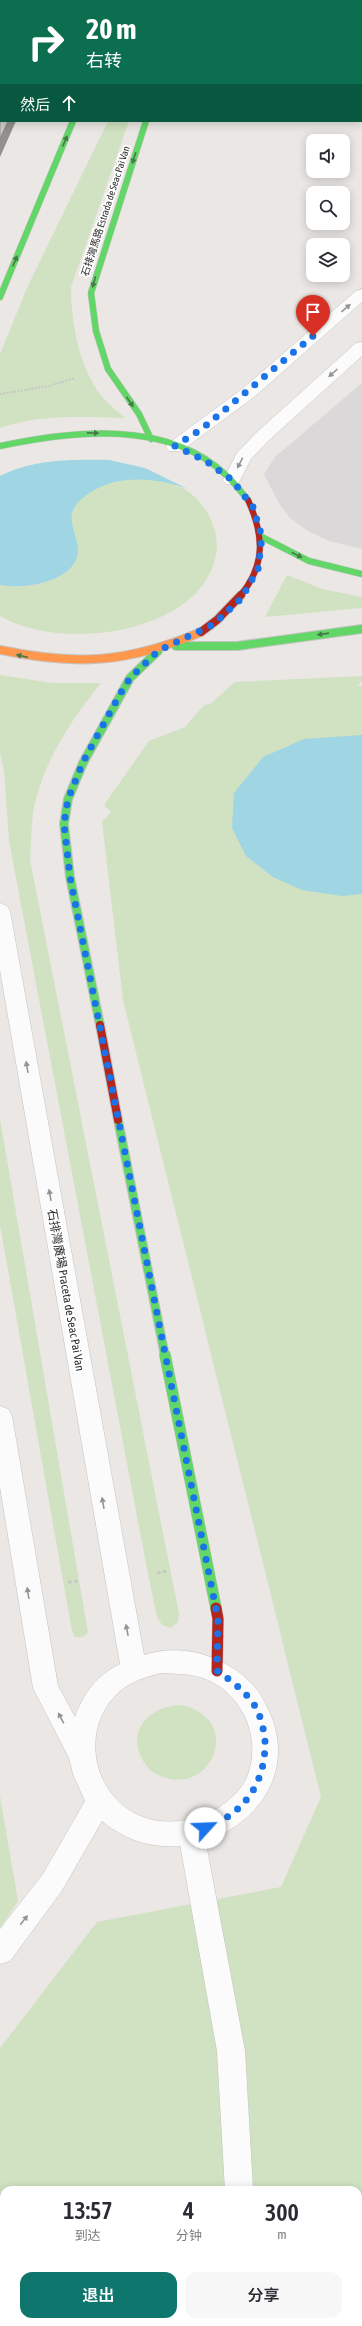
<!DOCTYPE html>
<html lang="zh">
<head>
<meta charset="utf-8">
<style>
  :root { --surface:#fff; --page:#f7f7f7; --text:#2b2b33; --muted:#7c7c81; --accent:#0f766e }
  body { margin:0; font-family:"Asap Condensed","Noto Sans SC",sans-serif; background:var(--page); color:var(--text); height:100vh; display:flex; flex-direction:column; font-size:15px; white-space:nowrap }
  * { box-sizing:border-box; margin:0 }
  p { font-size:13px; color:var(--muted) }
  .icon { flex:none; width:22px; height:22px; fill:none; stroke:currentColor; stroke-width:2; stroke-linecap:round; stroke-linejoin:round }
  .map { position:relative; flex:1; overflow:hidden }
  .panel { position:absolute; left:0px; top:2186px; width:362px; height:140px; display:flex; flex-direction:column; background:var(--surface); border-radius:12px 12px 0 0; box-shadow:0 2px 10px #0003 }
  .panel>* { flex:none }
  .guide { position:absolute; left:0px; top:0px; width:362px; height:122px; box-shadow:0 2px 10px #0003; background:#0b6e4f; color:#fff; overflow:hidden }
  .fabs { position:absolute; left:306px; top:134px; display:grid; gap:8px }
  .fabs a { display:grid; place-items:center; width:44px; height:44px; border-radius:8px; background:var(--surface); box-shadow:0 2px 10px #0003; font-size:20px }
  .pin { position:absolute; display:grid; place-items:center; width:34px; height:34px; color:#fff; margin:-41px -17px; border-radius:50% 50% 50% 0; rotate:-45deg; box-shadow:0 0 4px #0007 }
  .pin .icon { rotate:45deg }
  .me { position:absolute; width:44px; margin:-22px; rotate:65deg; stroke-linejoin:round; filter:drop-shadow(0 0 3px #0008) }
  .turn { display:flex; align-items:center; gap:14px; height:84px; padding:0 20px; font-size:18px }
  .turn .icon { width:52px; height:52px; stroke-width:2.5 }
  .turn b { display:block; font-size:28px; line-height:34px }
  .then { display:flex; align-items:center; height:38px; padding:0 20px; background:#0003; gap:8px; font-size:15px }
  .eta { display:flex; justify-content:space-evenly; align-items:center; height:68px; text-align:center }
  .eta b { font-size:24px; font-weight:600; line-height:28px }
  .cta { display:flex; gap:8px; margin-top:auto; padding:8px 20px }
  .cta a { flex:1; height:46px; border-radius:12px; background:var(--accent); color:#fff; font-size:16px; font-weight:600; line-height:46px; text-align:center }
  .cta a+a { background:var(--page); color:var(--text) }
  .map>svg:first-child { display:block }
</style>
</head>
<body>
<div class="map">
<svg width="362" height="2326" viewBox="0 0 362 2326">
  <rect width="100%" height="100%" fill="#eae7e4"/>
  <path fill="#dbd8da" d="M362,383V549L329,541L308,531L290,518L278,502L264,474L275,457Z"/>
  <path fill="#d0e2c1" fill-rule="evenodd" d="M108,121H129L71,287C71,323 78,360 97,390C103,400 116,410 125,418C84,417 39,414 0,428V354L27,288Z
    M129,479C164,479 192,483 209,516C222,541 218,564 202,586C162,637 55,648 0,616V585C20,589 50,585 66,570C71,566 74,558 78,552C77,540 70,526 72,515C76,491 109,482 129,479Z
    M287,575L322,589L362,597V608L265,617Z
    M0,675L52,683H101C70,721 41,765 33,814C31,829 31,845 30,860L179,1614L178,1622L171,1628L162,1625L157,1617L148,1574L9,841L4,771L0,753Z
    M362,676V681L358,686H362V2326H0V2048L97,1922L281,1887L321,1797L123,1000L102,822L111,812L104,805L149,741L185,727L204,705L210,704L235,682ZM4,2190H358V2322H4Z
    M0,1119L87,1627L88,1633L83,1637H75L72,1631L0,1225Z
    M180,1705C243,1717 214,1792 166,1778C159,1776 151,1772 146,1765C124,1735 146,1707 180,1705Z
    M0,1796L18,1901L0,1928Z"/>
  <path fill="#a0d5e3" d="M109,460L145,468L188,489C156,478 121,474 91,492C83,497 74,504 72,514C70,526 78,539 78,550C78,582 22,590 0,585V476C32,459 74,459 109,460Z
    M362,735V894L342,896L302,890L273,877L246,856L232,828L234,793L263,757L304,739Z"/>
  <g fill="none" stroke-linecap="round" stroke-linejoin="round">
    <g stroke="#c4c4c3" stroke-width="1">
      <path id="lane" d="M191,1820L200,1824L204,1833L245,2051L253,2190H225L217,2051L178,1833L182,1824Z
        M226,2322H256L255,2326H225Z"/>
    </g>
    <g stroke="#c4c4c3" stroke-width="1">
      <path id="street" d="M362,289V302L254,397L181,451H169L166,447L169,443L242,389L356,291Z
        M362,342V356L268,441L251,459L238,484H226L223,480L237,453L256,433L356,343Z
        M0,903L7,906L10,911L144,1655C172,1646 200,1650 226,1664C246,1675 259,1689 268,1709C316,1809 181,1889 102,1821L61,1892L10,1961L0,1964V1929L43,1874L85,1801L73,1774L69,1758L33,1688L0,1487V1406L8,1409L12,1416L58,1686L75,1717C84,1693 97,1675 120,1664L0,970ZM161,1673C176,1674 188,1673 203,1678C242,1692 263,1738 247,1777C239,1795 218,1811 199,1817C181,1822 161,1824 143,1817C92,1798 78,1727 120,1691C132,1681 146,1677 161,1673Z"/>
    </g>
    <g stroke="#c4c4c3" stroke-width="7">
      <path id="fast-far2" d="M146,121L91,293L96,331L108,369L139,414L151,439
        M0,297L73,121
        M0,446C72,431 167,419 226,475C234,482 241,492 248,500
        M262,537L309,561L362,574"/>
    </g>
    <g stroke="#c4c4c3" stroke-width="10">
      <path id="fast-far1" d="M176,646H237L362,629
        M100,1025L70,877L64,824L68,799L83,763L130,678L158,651
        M118,1120L165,1356"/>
    </g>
    <g stroke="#c4c4c3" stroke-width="12">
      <path id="fast" d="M165,1355L216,1608"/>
    </g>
    <g stroke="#c4c4c3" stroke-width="10">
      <path id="slow" d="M0,650C77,666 128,663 201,632"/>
    </g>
    <g stroke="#c4c4c3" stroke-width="7">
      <path id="jam-far2" d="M240,596C266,565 264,535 248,500"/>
    </g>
    <g stroke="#c4c4c3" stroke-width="10">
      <path id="jam-far1" d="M201,632L217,620L241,595
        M100,1025L118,1120"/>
    </g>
    <g stroke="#c4c4c3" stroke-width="12">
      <path id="jam" d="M216,1608L218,1619L217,1671"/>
    </g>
    <path stroke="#c7c7c7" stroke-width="2" stroke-dasharray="2 1.5" stroke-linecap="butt" d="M0,394L49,386L75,378"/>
    <path stroke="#c7c7c7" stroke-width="3" stroke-dasharray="3.5 2.5" stroke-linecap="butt" d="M157,1573L168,1571
      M68,1582L79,1581"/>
    <use href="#lane" fill="#fcfbfb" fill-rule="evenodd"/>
    <use href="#street" fill="#fcfbfb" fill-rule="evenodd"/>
    <use href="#fast-far2" stroke="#63d668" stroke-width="6"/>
    <use href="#fast-far1" stroke="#63d668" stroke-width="8"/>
    <use href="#fast" stroke="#63d668" stroke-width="11"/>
    <use href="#slow" stroke="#ff974d" stroke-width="8"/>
    <use href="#jam-far2" stroke="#b3261e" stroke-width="6"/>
    <use href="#jam-far1" stroke="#b3261e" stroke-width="8"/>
    <use href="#jam" stroke="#b3261e" stroke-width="11"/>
  </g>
  <path fill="#b2b0ae" d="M361,15H362V115L361,114Z"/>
  <path fill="#91908d" d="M8,121H16L0,157V138Z"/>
  <path fill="#cfcdca" stroke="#91908d" d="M0,0H60L59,1H0Z
    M0,1H1V102L0,104Z
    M361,15H362V98L361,97Z
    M1,102V121H8L0,138V104Z"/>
  <defs><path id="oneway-solid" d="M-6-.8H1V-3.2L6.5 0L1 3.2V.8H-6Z"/></defs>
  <g fill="#457948">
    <use href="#oneway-solid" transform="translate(65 141) rotate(-67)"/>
    <use href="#oneway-solid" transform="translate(134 158) rotate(108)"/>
    <use href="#oneway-solid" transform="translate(15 261) rotate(-67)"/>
    <use href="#oneway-solid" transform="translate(94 282) rotate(105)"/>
    <use href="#oneway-solid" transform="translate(130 402) rotate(56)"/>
    <use href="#oneway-solid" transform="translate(93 433) rotate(1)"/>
    <use href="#oneway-solid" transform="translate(297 555) rotate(27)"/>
    <use href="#oneway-solid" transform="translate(323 634) rotate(172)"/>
    <use href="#oneway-solid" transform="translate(22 656) rotate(-167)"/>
  </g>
  <g fill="#949494">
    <use href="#oneway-solid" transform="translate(346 308) rotate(-41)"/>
    <use href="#oneway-solid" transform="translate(333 373) rotate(138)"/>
    <use href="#oneway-solid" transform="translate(240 463) rotate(117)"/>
    <use href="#oneway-solid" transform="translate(27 1067) rotate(-100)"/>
    <use href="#oneway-solid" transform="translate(50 1195) rotate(-100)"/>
    <use href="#oneway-solid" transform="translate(103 1503) rotate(-100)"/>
    <use href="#oneway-solid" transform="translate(28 1593) rotate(-99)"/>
    <use href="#oneway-solid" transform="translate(127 1630) rotate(-101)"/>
    <use href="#oneway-solid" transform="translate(61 1718) rotate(-118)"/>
    <use href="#oneway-solid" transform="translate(24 1920) rotate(-52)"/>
  </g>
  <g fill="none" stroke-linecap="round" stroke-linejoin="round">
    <path stroke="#1a73e8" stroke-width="7" stroke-dasharray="0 12.6" d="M205,1828C244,1814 266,1783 265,1741C264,1731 261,1716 255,1706C245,1691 232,1681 217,1671L218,1619L70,877L64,824L68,799L83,762L120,694L130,678L158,651L212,625L241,599L258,569L262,537L253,507L232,480L206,461L175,446L203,428L313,336"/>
  </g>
  <g text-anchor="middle" stroke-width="3.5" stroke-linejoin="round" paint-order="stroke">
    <g font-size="10" fill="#2d2d2d" stroke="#fff">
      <text transform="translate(105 211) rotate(-72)" y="4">石排灣馬路 Estrada de Seac Pai Van</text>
    </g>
    <g font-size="12" fill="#2d2d2d" stroke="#fff">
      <text transform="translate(66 1290) rotate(80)" y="4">石排灣廣場 Praceta de Seac Pai Van</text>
    </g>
  </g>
</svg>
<div class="fabs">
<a><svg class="icon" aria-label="sound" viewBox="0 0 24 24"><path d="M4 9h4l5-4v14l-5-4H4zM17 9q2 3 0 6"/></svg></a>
<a><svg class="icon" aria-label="search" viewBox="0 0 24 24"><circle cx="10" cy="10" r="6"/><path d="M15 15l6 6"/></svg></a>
<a><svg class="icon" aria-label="layers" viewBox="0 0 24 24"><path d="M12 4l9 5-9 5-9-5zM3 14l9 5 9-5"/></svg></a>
</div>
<div class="pin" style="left:313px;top:336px;background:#d93025"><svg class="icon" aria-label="arrive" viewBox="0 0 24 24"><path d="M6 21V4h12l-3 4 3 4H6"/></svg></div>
<svg class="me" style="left:205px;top:1828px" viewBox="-20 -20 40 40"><circle r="19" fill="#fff"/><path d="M0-13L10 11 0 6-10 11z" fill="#1a73e8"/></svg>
<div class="guide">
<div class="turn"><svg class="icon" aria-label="right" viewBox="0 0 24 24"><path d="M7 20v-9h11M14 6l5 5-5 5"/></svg><div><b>20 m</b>右转</div></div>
<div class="then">然后<svg class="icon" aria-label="ahead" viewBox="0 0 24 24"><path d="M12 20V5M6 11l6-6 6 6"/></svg></div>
</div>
<section class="panel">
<div class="eta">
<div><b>13:57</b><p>到达</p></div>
<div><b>4</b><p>分钟</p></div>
<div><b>300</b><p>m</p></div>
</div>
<div class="cta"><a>退出</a><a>分享</a></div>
</section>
</div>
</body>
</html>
